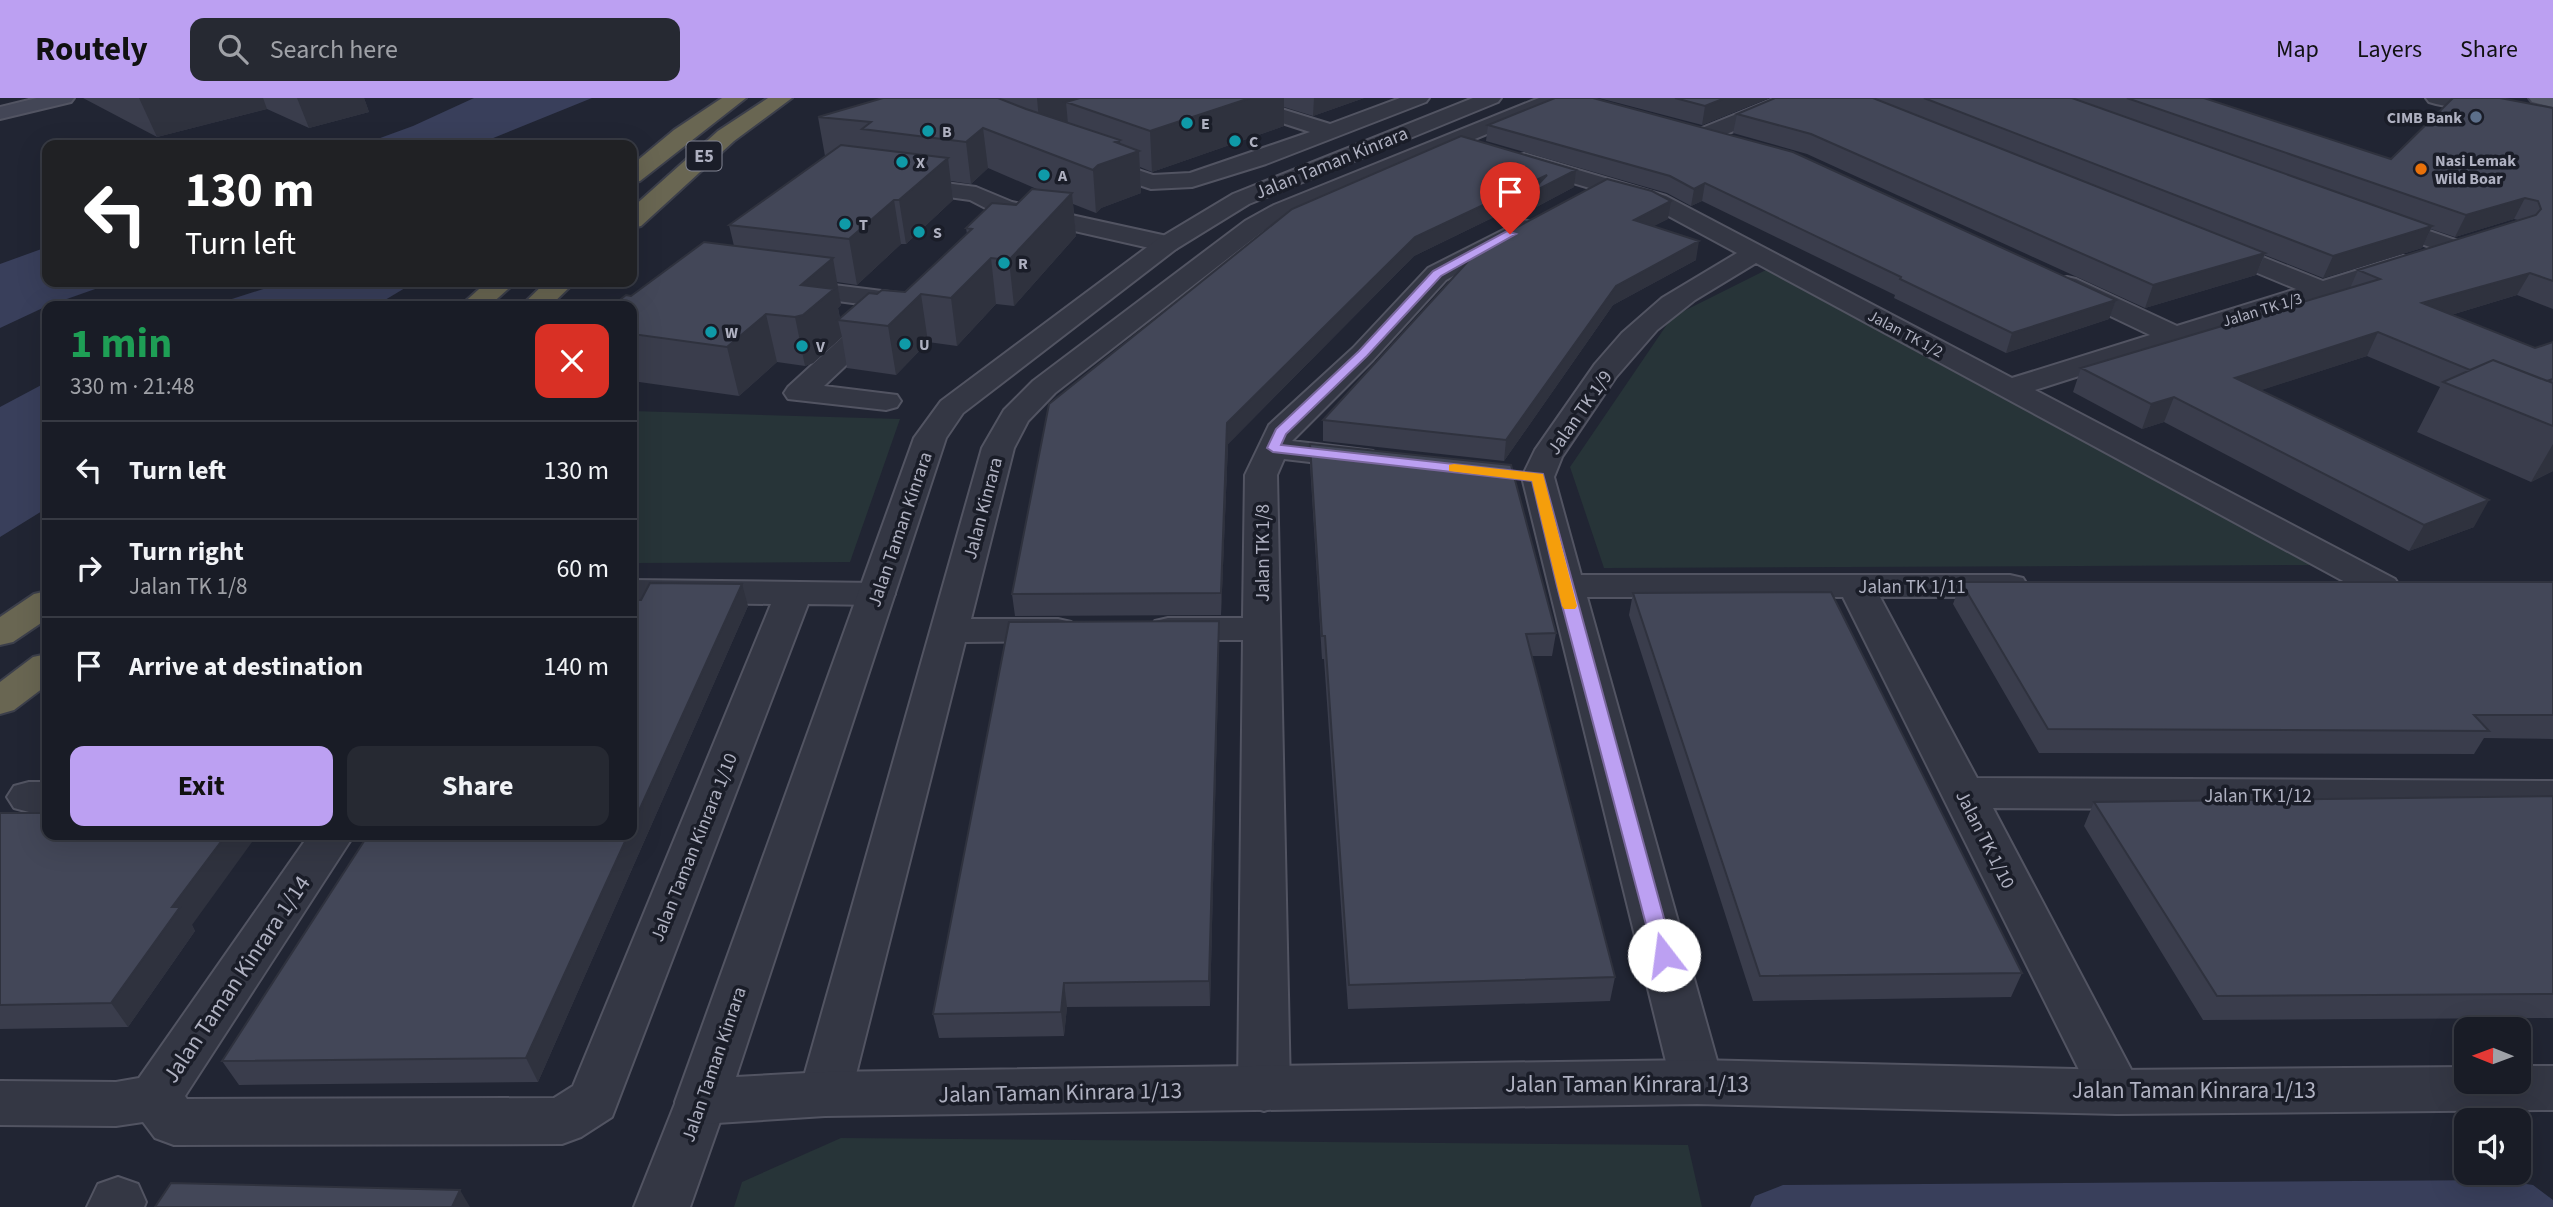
<!DOCTYPE html>
<html lang="en">
<head>
<meta charset="utf-8">
<style>
  :root { --surface:#191c26; --page:#262932; --text:#f1f3f6; --muted:#9fa1a7; --line:#373a43; --accent:#bca0f2 }
  body { margin:0; font-family:"Source Sans 3",sans-serif; background:var(--page); color:var(--text); height:100vh; display:flex; flex-direction:column; font-size:26px; white-space:nowrap }
  * { box-sizing:border-box; margin:0 }
  p { font-size:23px; color:var(--muted) }
  .icon { flex:none; width:38px; height:38px; fill:none; stroke:currentColor; stroke-width:2; stroke-linecap:round; stroke-linejoin:round }
  .map { position:relative; flex:1; overflow:hidden }
  .sheet { position:absolute; left:42px; top:203px; width:595px; height:539px; display:flex; flex-direction:column; background:var(--surface); border-radius:14px; box-shadow:0 7px 28px #0002,0 0 0 2px var(--line) }
  .sheet>* { flex:none }
  .hud { position:absolute; left:42px; top:42px; width:595px; height:147px; border-radius:14px; box-shadow:0 7px 28px #0002,0 0 0 2px var(--line); background:#202124; color:#fff; overflow:hidden }
  .needle { width:46px; rotate:271deg }
  .tools { position:absolute; left:2454px; top:919px; display:grid; gap:14px }
  .tools a { display:grid; place-items:center; width:77px; height:77px; border-radius:14px; background:var(--surface); box-shadow:0 7px 28px #0002,0 0 0 2px var(--line); font-size:35px }
  .pin { position:absolute; display:grid; place-items:center; width:60px; height:60px; color:#fff; margin:-72px -30px; border-radius:50% 50% 50% 0; rotate:-45deg; box-shadow:0 0 7px #0007 }
  .pin .icon { rotate:45deg }
  .me { position:absolute; width:77px; margin:-38px; rotate:345deg; stroke-linejoin:round; filter:drop-shadow(0 0 5px #0008) }
  .turn { display:flex; align-items:center; gap:24px; height:147px; padding:0 28px; font-size:32px }
  .turn .icon { width:91px; height:91px; stroke-width:2.5 }
  .turn b { display:block; font-size:49px; line-height:60px }
  .round { display:grid; place-items:center; flex:none; width:74px; height:74px; border-radius:14px; background:var(--page) }
  .head { display:flex; align-items:center; justify-content:space-between; height:119px; padding:0 28px }
  h1 { font-size:42px; font-weight:700; line-height:52px; color:#1e9e55 }
  .button { display:flex; gap:14px; margin-top:auto; padding:14px 28px }
  .button a { flex:1; height:80px; border-radius:14px; background:var(--accent); color:#111; font-size:28px; font-weight:700; line-height:80px; text-align:center }
  .button a+a { background:var(--page); color:var(--text) }
  ul { padding:0; list-style:none }
  li { display:flex; align-items:center; gap:21px; height:98px; padding:0 28px; border-top:2px solid var(--line) }
  li div { flex:1 }
  li b { display:block; font-size:26px }
  li em { font-style:normal }
  header { display:flex; align-items:center; gap:42px; box-sizing:border-box; height:98px; padding:0 35px; background:var(--accent); color:#111 }
  header strong { font-size:33px }
  nav { display:flex; gap:38px; margin-inline-start:auto; font-size:24px }
  .search { width:490px; height:63px; background:var(--page); display:flex; align-items:center; gap:18px; box-sizing:border-box; padding:0 24px; border-radius:14px; color:var(--muted); font-size:26px }
  .map>svg:first-child { display:block }
</style>
</head>
<body>
<header>
<strong>Routely</strong>
<div class="search"><svg class="icon" aria-label="search" viewBox="0 0 24 24"><circle cx="10" cy="10" r="6"/><path d="M15 15l6 6"/></svg>Search here</div>
<nav><a>Map</a><a>Layers</a><a>Share</a></nav>
</header>
<div class="map">
<svg width="2553" height="1109" viewBox="0 0 2553 1109">
  <rect width="100%" height="100%" fill="#212533"/>
  <path fill="#273438" d="M1766,172L2311,467L1604,470L1570,369L1672,219Z
    M632,313L900,321L850,464L632,465Z
    M841,1040L1688,1047L1702,1109H734L742,1084Z"/>
  <path fill="#393f5b" d="M474,0H592L476,47H361L413,28Z
    M47,149V184H115L47,208L0,230V166Z
    M285,184H415L375,208H210Z
    M47,284V410L0,439V309Z
    M2500,1082L2533,1087L2553,1102V1109H1750L1755,1098L1783,1087Z"/>
  <g fill="none" stroke-linecap="round" stroke-linejoin="round">
    <g stroke="#525462" stroke-width="4">
      <path id="minor" d="M1214,0H1246L1330,26L1400,0H1429L1426,4L1266,66L1192,89L1151,91L1085,69L1082,64L1085,59L1093,57L1153,77L1190,75L1310,34L1217,4Z
        M1539,0H1567L1564,4L1292,117L1263,133L1055,295L1028,323L1014,350L971,521H1058L1071,524L1077,532L1071,540L1058,543L965,544L851,996L844,1012L825,1018L806,1012L799,996L982,350L1004,312L1033,283L1245,123L1274,107Z
        M1776,0H1804L1801,4L1713,42H1697L1694,37L1697,32Z
        M2426,0H2466L2553,18V30L2436,6L2429,4Z
        M1524,56L1666,98L2012,280L2150,237L2058,193L2054,187L2058,181L2067,179L2076,181L2177,228L2296,191L2202,152L2198,147L2202,142L2211,139L2220,142L2323,183L2403,158L2412,160L2416,166L2412,172L2035,292L2395,481L2400,489L2395,497L2382,500L2369,497L1756,165L1695,202L1657,232L1616,279L1562,359L1554,379L1581,477H2010L2023,480L2028,488L2023,496L2010,499H1880L1977,680L2553,683V713L1993,710L2143,994L2136,1010L2117,1016L2098,1010L1843,499H1587L1723,984L1716,999L1697,1006L1678,999L1671,984L1522,379L1535,352L1595,266L1622,235L1662,200L1737,155L1650,108L1516,68L1513,63L1516,58Z
        M899,79L976,89L1012,104L1167,138L1176,141L1180,146L1176,151L1167,154L995,115L970,102L891,91L887,86L891,81Z
        M2377,115L2464,145L2468,150L2464,155L2455,158L2368,127L2365,122L2368,117Z
        M1523,122L1532,124L1535,129L1532,134L1446,182L1373,262L1292,343L1373,353L1378,360L1373,367L1362,370L1284,361L1277,377L1290,991L1283,1007L1264,1013L1245,1007L1238,991L1243,542H1168L1155,539L1149,531L1155,523L1168,520H1243L1245,377L1269,327L1353,250L1428,170Z
        M786,181L898,195L908,197L912,203L908,209L898,211L777,195L773,189L777,183Z
        M882,210L892,212L896,218L892,224L824,288L897,297L901,303L897,309L886,312L788,301L784,295L788,289L872,212Z
        M632,482L877,485L890,488L895,496L890,504L877,507L808,506L612,1019L581,1039L562,1046L174,1047L155,1040L143,1024L116,1028L0,1027V983L116,984L139,980L309,737H354L185,998L187,1001L554,1000L573,988L771,506L632,504Z
        M29,684H47V714H29L14,710L7,699L14,688Z
        M701,982L720,988L727,1004L690,1109H634L682,988Z
        M118,1079L138,1086L146,1104L144,1109H87L98,1086Z"/>
    </g>
    <g stroke="#525462" stroke-width="4">
      <path id="tertiary" d="M1473,0H1501L1498,4L1249,106L1176,151L963,315L946,340L736,979L825,974L1697,962L2117,972L2466,969V984H2518V968H2553V1012L2117,1016L1697,1006L825,1018L701,1026L682,1020L675,1004L914,340L941,303L1158,141L1233,96Z"/>
    </g>
    <g stroke="#525462" stroke-width="4">
      <path id="secondary" d="M37,0H74L71,4L0,21V9Z"/>
    </g>
    <g stroke="#3e404e" stroke-width="4">
      <path id="primary" d="M2529,0H2553V9L2532,4Z"/>
    </g>
    <g stroke="#3c3f4b" stroke-width="4">
      <path id="motorway" d="M722,0H746L640,83L632,85V67L674,32Z
        M768,0H792L734,43L641,128L632,130V110L718,33Z
        M487,184H516L489,208H460Z
        M546,184H575L550,208H521Z
        M47,493V521L13,544L0,547V519L34,496Z
        M47,556V587L14,612L0,616V584L33,559Z"/>
    </g>
    <use href="#minor" fill="#343744" fill-rule="evenodd"/>
    <use href="#tertiary" fill="#343744" fill-rule="evenodd"/>
    <use href="#secondary" fill="#434656" fill-rule="evenodd"/>
    <use href="#primary" fill="#525664" fill-rule="evenodd"/>
    <use href="#motorway" fill="#696652" fill-rule="evenodd"/>
  </g>
  <path fill="#3a3d4c" fill-rule="evenodd" d="M83,0H364L369,14L309,30L267,11L157,39Z
    M883,0H1364L1313,18L1284,9V28L1152,74L1140,69L1141,95L1101,110L1096,115L1073,106L1076,138L1014,208L996,206L957,248L928,244L896,277L847,270L842,239L813,265L805,268L777,264L739,298L632,283L631,198L734,148L729,127L825,58L818,19ZM988,70L1039,92L1016,107L966,130L967,136L905,194L877,196L840,220L838,210L841,207L837,184L857,187L901,146H906L953,102L951,83L971,86Z
    M1555,0L2116,202L2109,221L2006,255L1894,200L1895,197L1702,103L1691,108L1667,95L1486,43L1488,27Z
    M1599,0H1769L1702,27Z
    M1775,0H2204L2391,61L2553,10V211L2517,197L2451,217L2535,250L2553,244V373L2531,384L2417,334L2440,289L2367,258L2261,292L2474,429L2409,453L2164,324L2142,331L2073,294L2081,270L2350,190L2358,172L2518,122L2514,121L2455,139L2431,131L2422,150L2323,180L2265,157L2256,177L2145,210L1807,56L1733,35L1737,16Z
    M1574,89L1527,114L1529,102L1414,158L1228,346L1221,517L1015,518L1012,496L1292,111Z
    M1668,121L1653,128L1696,162L1613,207L1504,363L1323,343V322L1482,148Z
    M1310,346L1556,535L1552,558H1532L1615,879L1610,903L1348,911L1324,561H1322L1310,366Z
    M1961,484H2553V641L2484,640L2474,656L2039,655L1953,506Z
    M1633,495L2022,875L2011,899L1753,903L1629,517Z
    M641,502L748,508L538,984L239,987L222,963Z
    M1219,546L1210,908L1067,909L1064,938L939,940L933,916Z
    M2553,698V920L2203,922L2084,728L2094,704Z
    M0,715L192,827L195,833L128,929L0,931Z"/>
  <path fill="#2f323e" d="M139,0H263L267,11L157,39Z
    M297,0H364L369,14L309,30Z
    M1037,0H1150L1066,4L1068,26L1040,34Z
    M1250,0H1284V28L1152,74L1150,33Z
    M1314,0H1364L1313,18Z
    M1725,0H1769L1702,27L1705,8Z
    M983,30L988,70L971,86L966,44Z
    M1120,42L1121,59L1139,53L1141,95L1101,110L1096,115L1093,72L1115,44Z
    M948,60L953,102L906,146L899,102Z
    M1576,72L1574,89L1527,114L1529,102L1414,158L1228,346L1221,517V495L1227,325L1415,139L1547,77Z
    M1705,85L1702,103L1691,108L1694,91Z
    M1072,95L1076,138L1014,208L1009,162Z
    M2525,100L2514,121L2455,139L2466,117Z
    M894,102L901,146L857,187L849,141Z
    M1671,103L1668,121L1631,140L1634,122Z
    M2432,128L2422,150L2323,180L2333,158Z
    M1699,143L1696,162L1613,207L1504,363L1506,342L1616,188Z
    M2265,155L2256,177L2145,210L2153,187Z
    M833,160L841,207L838,210L840,222H838L842,239L813,265L805,268L795,219L801,187Z
    M991,160L996,206L957,248L951,200Z
    M2530,175L2517,197L2411,229L2422,205Z
    M921,196L928,244L896,277L888,228Z
    M2116,202L2109,221L2006,255L2012,235Z
    M766,216L777,264L739,298L727,249Z
    M2378,234L2367,258L2225,304L2235,280Z
    M2174,299L2164,324L2142,331L2151,306Z
    M2553,346V373L2531,384Z
    M2489,402L2474,429L2409,453L2424,427Z
    M742,486L748,508L538,984L526,960L628,737H632V728Z
    M1219,523V546L1210,908L1209,883Z
    M226,737H257L192,827L195,833L128,929L111,905L172,809Z
    M1064,885L1067,909L1064,938L1061,914Z
    M460,1092L470,1109H452Z"/>
  <path fill="#434758" stroke="#2f323e" stroke-width="2" d="M883,0H998L1026,11L1120,42L1115,44L1139,53L1098,67L1093,72L983,30L966,44L862,31L871,24L818,19Z
    M1080,0H1250L1150,33L1066,4Z
    M1555,0H1593L1793,54L2116,202L2012,235L1900,181L1901,179L1705,85L1694,91L1670,78L1488,27Z
    M1675,0H1725L1705,8Z
    M1775,0H1873L2265,155L2153,187L1811,36L1737,16Z
    M1924,0H2072L2432,128L2333,158Z
    M2127,0H2204L2391,61L2453,0H2500L2553,10V183L2530,175L2422,205L2535,250L2553,244V281L2547,283L2493,262L2470,272L2378,234L2235,280L2489,402L2424,427L2174,299L2151,306L2081,270L2380,181L2358,172L2536,117L2541,111L2538,103L2525,100L2466,117Z
    M1461,38L1576,72L1529,96L1547,77L1415,139L1227,325L1221,495L1012,496L1049,306L1292,111Z
    M841,47L948,60L899,102H894L849,141L729,127Z
    M1607,81L1652,93L1671,103L1634,122L1699,143L1616,188L1506,342L1323,322L1482,148Z
    M1032,91L1072,95L1009,162L991,160L951,200L921,196L888,228L838,222L869,195L877,196L882,192L905,194L972,131L966,130L992,105L1016,107Z
    M704,144L833,160L801,187L834,191L803,217L795,219L766,216L727,249L632,236V208H612L626,197L631,198Z
    M2493,262L2553,285V328L2443,284Z
    M1310,346L1511,367L1556,535L1526,536L1615,879L1349,887L1325,538H1322Z
    M1961,484H2553V617H2474L2489,633L2048,631Z
    M650,485L742,486L632,728V502H641Z
    M1831,494L2022,875L1760,878L1633,495Z
    M1219,523L1209,883L1064,885L1061,914L933,916L1009,524Z
    M2553,698V896L2217,898L2094,704Z
    M0,715H47V737H226L172,809H180L111,905L0,907Z
    M368,737H628L526,960L222,963Z
    M171,1085L460,1092L452,1109H155Z"/>
  <path fill="#bca0f2" stroke="#7a689d" stroke-width="2" d="M1507,133L1516,136L1441,178L1367,258L1286,336L1281,347L1543,376L1674,857L1671,863L1664,865L1656,863L1654,857L1557,488L1532,383L1273,354L1267,350L1276,331L1359,253L1433,173Z"/>
  <path fill="#f59e0b" d="M1454,366L1543,376L1577,508L1575,511H1564L1562,508L1532,383L1449,373V367Z"/>
  <circle fill="#5c6f8a" stroke="#1a1d28" stroke-width="2.5" cx="2476" cy="19" r="7"/>
  <g fill="#0f9aa8" stroke="#1a1d28" stroke-width="2.5">
    <circle cx="1187" cy="25" r="7"/>
    <circle cx="928" cy="33" r="7"/>
    <circle cx="1235" cy="43" r="7"/>
    <circle cx="902" cy="64" r="7"/>
    <circle cx="1044" cy="77" r="7"/>
    <circle cx="845" cy="126" r="7"/>
    <circle cx="919" cy="134" r="7"/>
    <circle cx="1004" cy="165" r="7"/>
    <circle cx="711" cy="234" r="7"/>
    <circle cx="905" cy="246" r="7"/>
    <circle cx="802" cy="248" r="7"/>
  </g>
  <circle fill="#e8710a" stroke="#1a1d28" stroke-width="2.5" cx="2421" cy="71" r="7"/>
  <g text-anchor="middle" stroke-width="7" stroke-linejoin="round" paint-order="stroke">
    <g font-size="16" font-weight="bold" fill="#afb1c1" stroke="#1a1d28" text-anchor="start">
      <text x="2462" y="25" text-anchor="end">CIMB Bank</text>
      <text x="1201" y="31">E</text>
      <text x="942" y="39">B</text>
      <text x="1249" y="49">C</text>
      <text x="2435" y="68">Nasi Lemak<tspan x="2435" dy="18">Wild Boar</tspan></text>
      <text x="916" y="70">X</text>
      <text x="1058" y="83">A</text>
      <text x="859" y="132">T</text>
      <text x="933" y="140">S</text>
      <text x="1018" y="171">R</text>
      <text x="725" y="240">W</text>
      <text x="919" y="252">U</text>
      <text x="816" y="254">V</text>
    </g>
    <g font-size="16" fill="#afb1c1" stroke="#1a1d28">
      <text transform="translate(2262 211) rotate(-17)" y="6">Jalan TK 1/3</text>
      <text transform="translate(1906 235) rotate(28)" y="6">Jalan TK 1/2</text>
    </g>
    <rect fill="#1a1d28" stroke="#828593" stroke-width="2" x="686.5" y="43.5" width="35" height="29" rx="5"/>
    <g font-size="18" font-weight="bold" fill="#afb1c1">
      <text x="704" y="64">E5</text>
    </g>
    <g font-size="19" fill="#afb1c1" stroke="#1a1d28">
      <text transform="translate(1331 64) rotate(-22)" y="7">Jalan Taman Kinrara</text>
      <text transform="translate(1579 314) rotate(-55)" y="7">Jalan TK 1/9</text>
      <text transform="translate(982 410) rotate(-75)" y="7">Jalan Kinrara</text>
      <text transform="translate(899 431) rotate(-71)" y="7">Jalan Taman Kinrara</text>
      <text transform="translate(1262 455) rotate(-90)" y="7">Jalan TK 1/8</text>
      <text x="1912" y="495">Jalan TK 1/11</text>
      <text x="2258" y="704">Jalan TK 1/12</text>
      <text transform="translate(1986 741) rotate(63)" y="7">Jalan TK 1/10</text>
      <text transform="translate(693 749) rotate(-68)" y="7">Jalan Taman Kinrara 1/10</text>
      <text transform="translate(713 966) rotate(-71)" y="7">Jalan Taman Kinrara</text>
    </g>
    <g font-size="23" fill="#afb1c1" stroke="#1a1d28">
      <text transform="translate(236 881) rotate(-56)" y="8">Jalan Taman Kinrara 1/14</text>
      <text x="1627" y="994">Jalan Taman Kinrara 1/13</text>
      <text x="2194" y="1000">Jalan Taman Kinrara 1/13</text>
      <text transform="translate(1060 994) rotate(-1)" y="8">Jalan Taman Kinrara 1/13</text>
    </g>
  </g>
</svg>
<div class="tools">
<a><svg class="needle" viewBox="-14 -14 28 28"><path d="M0-13l5 13h-10z" fill="#e53935"/><path d="M0 13l5-13h-10z" fill="#9fa1a7"/></svg></a>
<a><svg class="icon" aria-label="sound" viewBox="0 0 24 24"><path d="M4 9h4l5-4v14l-5-4H4zM17 9q2 3 0 6"/></svg></a>
</div>
<div class="pin" style="left:1510px;top:136px;background:#d93025"><svg class="icon" aria-label="arrive" viewBox="0 0 24 24"><path d="M6 21V4h12l-3 4 3 4H6"/></svg></div>
<svg class="me" style="left:1664px;top:857px" viewBox="-20 -20 40 40"><circle r="19" fill="#fff"/><path d="M0-13L10 11 0 6-10 11z" fill="#bca0f2"/></svg>
<div class="hud">
<div class="turn"><svg class="icon" aria-label="left" viewBox="0 0 24 24"><path d="M17 20v-9H6M10 6l-5 5 5 5"/></svg><div><b>130 m</b>Turn left</div></div>
</div>
<section class="sheet">
<div class="head"><div><h1>1 min</h1><p>330 m · 21:48</p></div><a class="round" style="background:#d93025;color:#fff"><svg class="icon" aria-label="close" viewBox="0 0 24 24"><path d="M6 6l12 12M18 6L6 18"/></svg></a></div>
<ul>
<li><svg class="icon" aria-label="left" viewBox="0 0 24 24"><path d="M17 20v-9H6M10 6l-5 5 5 5"/></svg><div><b>Turn left</b></div><em>130 m</em></li>
<li><svg class="icon" aria-label="right" viewBox="0 0 24 24"><path d="M7 20v-9h11M14 6l5 5-5 5"/></svg><div><b>Turn right</b><p>Jalan TK 1/8</p></div><em>60 m</em></li>
<li><svg class="icon" aria-label="arrive" viewBox="0 0 24 24"><path d="M6 21V4h12l-3 4 3 4H6"/></svg><div><b>Arrive at destination</b></div><em>140 m</em></li>
</ul>
<div class="button"><a>Exit</a><a>Share</a></div>
</section>
</div>
</body>
</html>
